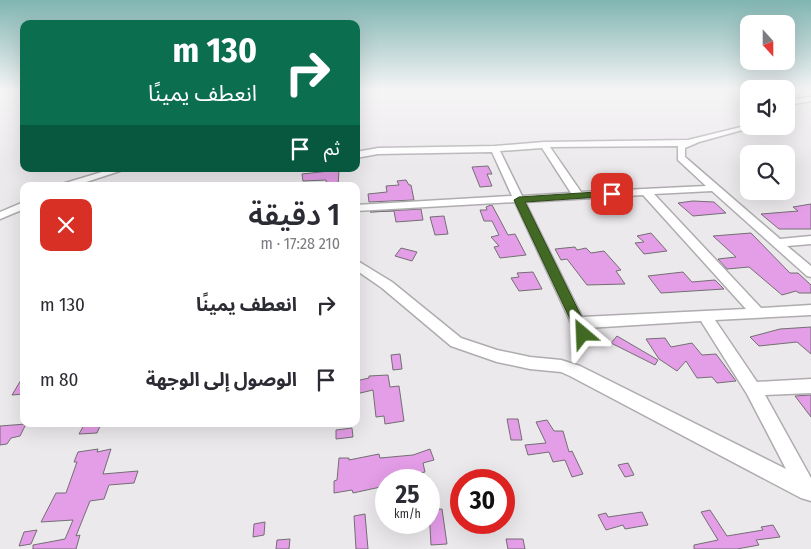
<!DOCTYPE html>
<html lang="ar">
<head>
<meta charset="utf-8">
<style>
  :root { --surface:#fff; --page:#f7f7f7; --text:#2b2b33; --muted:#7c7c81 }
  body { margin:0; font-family:"Fira Sans Condensed","Noto Sans Arabic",sans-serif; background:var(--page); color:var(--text); direction:rtl; height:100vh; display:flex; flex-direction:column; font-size:19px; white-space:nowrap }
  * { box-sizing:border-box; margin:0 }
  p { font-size:16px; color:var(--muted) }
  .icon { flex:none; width:28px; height:28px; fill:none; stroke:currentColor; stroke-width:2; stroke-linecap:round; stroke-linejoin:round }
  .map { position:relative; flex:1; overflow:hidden; direction:ltr }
  .drawer { position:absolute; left:20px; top:182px; width:340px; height:245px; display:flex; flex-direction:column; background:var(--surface); border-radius:10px; box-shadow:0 5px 20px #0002; direction:rtl }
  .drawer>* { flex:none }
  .top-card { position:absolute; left:20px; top:20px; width:340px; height:152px; border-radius:10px; box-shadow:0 5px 20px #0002; direction:rtl; background:#0b6e4f; color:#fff; overflow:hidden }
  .needle { width:32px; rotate:159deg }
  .controls { position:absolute; left:740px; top:15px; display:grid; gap:10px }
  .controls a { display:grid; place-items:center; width:55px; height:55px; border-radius:10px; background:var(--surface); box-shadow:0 5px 20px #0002; font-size:25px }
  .speed { position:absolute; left:375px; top:469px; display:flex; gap:10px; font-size:25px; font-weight:700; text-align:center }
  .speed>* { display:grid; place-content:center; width:65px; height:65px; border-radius:50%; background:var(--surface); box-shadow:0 5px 20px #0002; line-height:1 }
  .speed small { font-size:12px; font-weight:400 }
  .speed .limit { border:8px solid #d22; background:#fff; color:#111 }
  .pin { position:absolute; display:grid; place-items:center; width:42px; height:42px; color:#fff; margin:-21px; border-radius:10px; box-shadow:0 2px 8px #0006 }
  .me { position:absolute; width:55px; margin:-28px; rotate:334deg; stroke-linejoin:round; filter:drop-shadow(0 0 4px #0008) }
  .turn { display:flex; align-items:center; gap:18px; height:105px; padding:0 20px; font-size:22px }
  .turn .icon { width:65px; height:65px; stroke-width:2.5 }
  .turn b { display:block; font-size:35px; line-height:42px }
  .then { display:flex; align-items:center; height:48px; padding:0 20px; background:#0003; gap:10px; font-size:19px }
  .round { display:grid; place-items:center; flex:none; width:52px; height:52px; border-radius:10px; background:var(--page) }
  .overview { display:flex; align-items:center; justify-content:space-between; height:85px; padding:0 20px }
  h1 { font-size:30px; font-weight:600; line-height:38px }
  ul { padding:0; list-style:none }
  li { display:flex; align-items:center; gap:15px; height:75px; padding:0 20px }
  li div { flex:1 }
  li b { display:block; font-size:19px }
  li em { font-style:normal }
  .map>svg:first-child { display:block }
</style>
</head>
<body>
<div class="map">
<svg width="811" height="549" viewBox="0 0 811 549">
  <rect width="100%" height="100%" fill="#ece9ec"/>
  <path fill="#e49de7" stroke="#727072" d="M488,166L492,174H487L492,186L480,187L472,167Z
    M339,170L338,186H327L326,180L303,181L302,174Z
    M406,180L409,185H411L414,200L369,202L368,194L387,192L386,186L399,185L397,181Z
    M693,201L714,202L726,213L693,216L678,203Z
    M811,204V229H779L761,214L798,211L793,207Z
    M491,205H492L508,235L515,234L526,255L500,258L494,247L499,246L491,237L499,235L492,221H484L480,210H487L486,207Z
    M421,209L423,220L396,222L394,211L370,212Z
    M444,216L448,234L435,235L430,217Z
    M651,233L667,251L644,254L635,243L644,242L637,236Z
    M751,233L790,273H798L811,285V293H799L796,291L782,295L749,267L727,269L718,259L736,257L713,236Z
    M575,247L577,250L586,248L591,253L604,251L621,270L616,271L625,284L587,285L567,259L561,260L555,249Z
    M401,248L417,252L412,261L395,256Z
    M533,272L542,289L519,291L511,278L519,277L517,273Z
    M683,272L692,282L715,280L724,289L661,293L648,276Z
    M811,327V354L797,342L759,346L750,337L780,329Z
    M617,336L658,360L655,365L611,343Z
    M665,338L671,347L692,343L702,355L716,354L736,381L717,383L712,377L697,378L686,361L677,371L659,359L646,339Z
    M400,354L402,369L393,370L391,355Z
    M24,375V394L12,395Z
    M388,375L390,387L399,386L404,421L385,424L384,416L376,417L373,390L356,394V381L369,378V376Z
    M811,395V417L795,396Z
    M507,419H518L522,440H511Z
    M547,420L554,431H563L569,452L572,451L583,474L572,477L565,460L553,462L549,452L528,455L525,445L546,443L536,422Z
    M26,424L20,436L11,438L7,444L0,445V426Z
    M101,424L97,433L79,434L84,425Z
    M352,428L353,437L336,439V430Z
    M98,449L97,452L111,449L103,474L138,471L134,483L109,485L104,499L90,501L76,536L80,535L76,549H33V545L65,539L73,520L41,522L56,493H66L77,462H74L78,452Z
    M430,449L434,460L423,463L425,472L410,475V480H384L385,486L353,493L352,490L334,493V481L337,480L339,458H349V460L379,454L380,458L413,455Z
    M628,463L634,475L625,477L618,465Z
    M442,509L447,544L431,545L429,510Z
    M710,510L727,536L763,530L761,527L773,525L780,537L756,540L759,545L737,549H694V545L718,540L701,512Z
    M642,512L648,525L625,529L623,525L606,530L598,515L606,513L608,517Z
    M365,514L368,549H356L354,516Z
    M265,522L264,535L253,537L254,524Z
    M37,530L31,544L19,546L24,532Z
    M290,539L289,549H276L277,540Z
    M506,539H523L525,549H508Z"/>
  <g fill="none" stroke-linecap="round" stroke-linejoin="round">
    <g stroke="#afacaf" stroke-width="3">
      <path id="street" d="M811,97V101L794,104L786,113V105L789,100Z
        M749,125V126H757L699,142L685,148V157L780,239L811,236V244L787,246L811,266V277L807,276L712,191L654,194L761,308L811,305V315L715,320L757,382L811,379V393L765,395L811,478V501L801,498L570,376L561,372L530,369L497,362L451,346L382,288L356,270V260L392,282L461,338L497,350L530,357L561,360L580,366L786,469L747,394L701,321L587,328L590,334L588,338L583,340L578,338L515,202L356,211V205L512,196L492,152L378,154L356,158V152L378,148L495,146L544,142L688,140ZM678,146V160L706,186L581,192L550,147ZM542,148L571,193L522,196L500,151ZM643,195L746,309L582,317L525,202Z
        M112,169H126L74,186H60L62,184Z
        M24,202V209L0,219V212Z"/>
    </g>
    <use href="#street" fill="#fff" fill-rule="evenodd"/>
  </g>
  <linearGradient id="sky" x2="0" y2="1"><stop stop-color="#80b5b2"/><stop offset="0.54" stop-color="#f6f5f6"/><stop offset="1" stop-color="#f6f5f6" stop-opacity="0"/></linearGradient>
  <rect width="811" height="168" fill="url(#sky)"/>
  <path fill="#426923" stroke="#2b4417" d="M612,191L616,194L615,196L525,202L590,334L588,337H579L577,334L514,200L519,197Z"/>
</svg>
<div class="controls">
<a><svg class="needle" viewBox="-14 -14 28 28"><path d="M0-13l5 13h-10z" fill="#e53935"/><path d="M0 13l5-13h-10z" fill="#7c7c81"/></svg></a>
<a><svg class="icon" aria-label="sound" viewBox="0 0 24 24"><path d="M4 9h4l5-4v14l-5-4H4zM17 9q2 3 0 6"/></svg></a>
<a><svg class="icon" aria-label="search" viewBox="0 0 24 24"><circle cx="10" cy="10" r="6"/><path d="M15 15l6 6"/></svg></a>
</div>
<div class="speed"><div>25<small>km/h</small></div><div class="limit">30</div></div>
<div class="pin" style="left:612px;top:194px;background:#d93025"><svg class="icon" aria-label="arrive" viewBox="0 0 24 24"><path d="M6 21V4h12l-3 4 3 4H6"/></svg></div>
<svg class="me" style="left:583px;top:334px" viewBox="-20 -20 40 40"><path d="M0-17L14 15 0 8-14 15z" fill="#426923" stroke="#fff" stroke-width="4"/></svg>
<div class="top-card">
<div class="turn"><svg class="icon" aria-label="right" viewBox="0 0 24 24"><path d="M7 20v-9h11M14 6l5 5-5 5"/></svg><div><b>130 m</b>انعطف يمينًا</div></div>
<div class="then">ثم<svg class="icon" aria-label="arrive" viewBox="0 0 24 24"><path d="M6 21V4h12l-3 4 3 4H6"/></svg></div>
</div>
<section class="drawer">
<div class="overview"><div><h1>1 دقيقة</h1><p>210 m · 17:28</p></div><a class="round" style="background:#d93025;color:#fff"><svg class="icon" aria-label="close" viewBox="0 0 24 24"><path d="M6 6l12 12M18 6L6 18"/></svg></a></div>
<ul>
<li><svg class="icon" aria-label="right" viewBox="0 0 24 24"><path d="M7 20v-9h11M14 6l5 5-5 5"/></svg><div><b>انعطف يمينًا</b></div><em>130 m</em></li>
<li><svg class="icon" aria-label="arrive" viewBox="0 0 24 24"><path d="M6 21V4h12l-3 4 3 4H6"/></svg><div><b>الوصول إلى الوجهة</b></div><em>80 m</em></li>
</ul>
</section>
</div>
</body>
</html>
